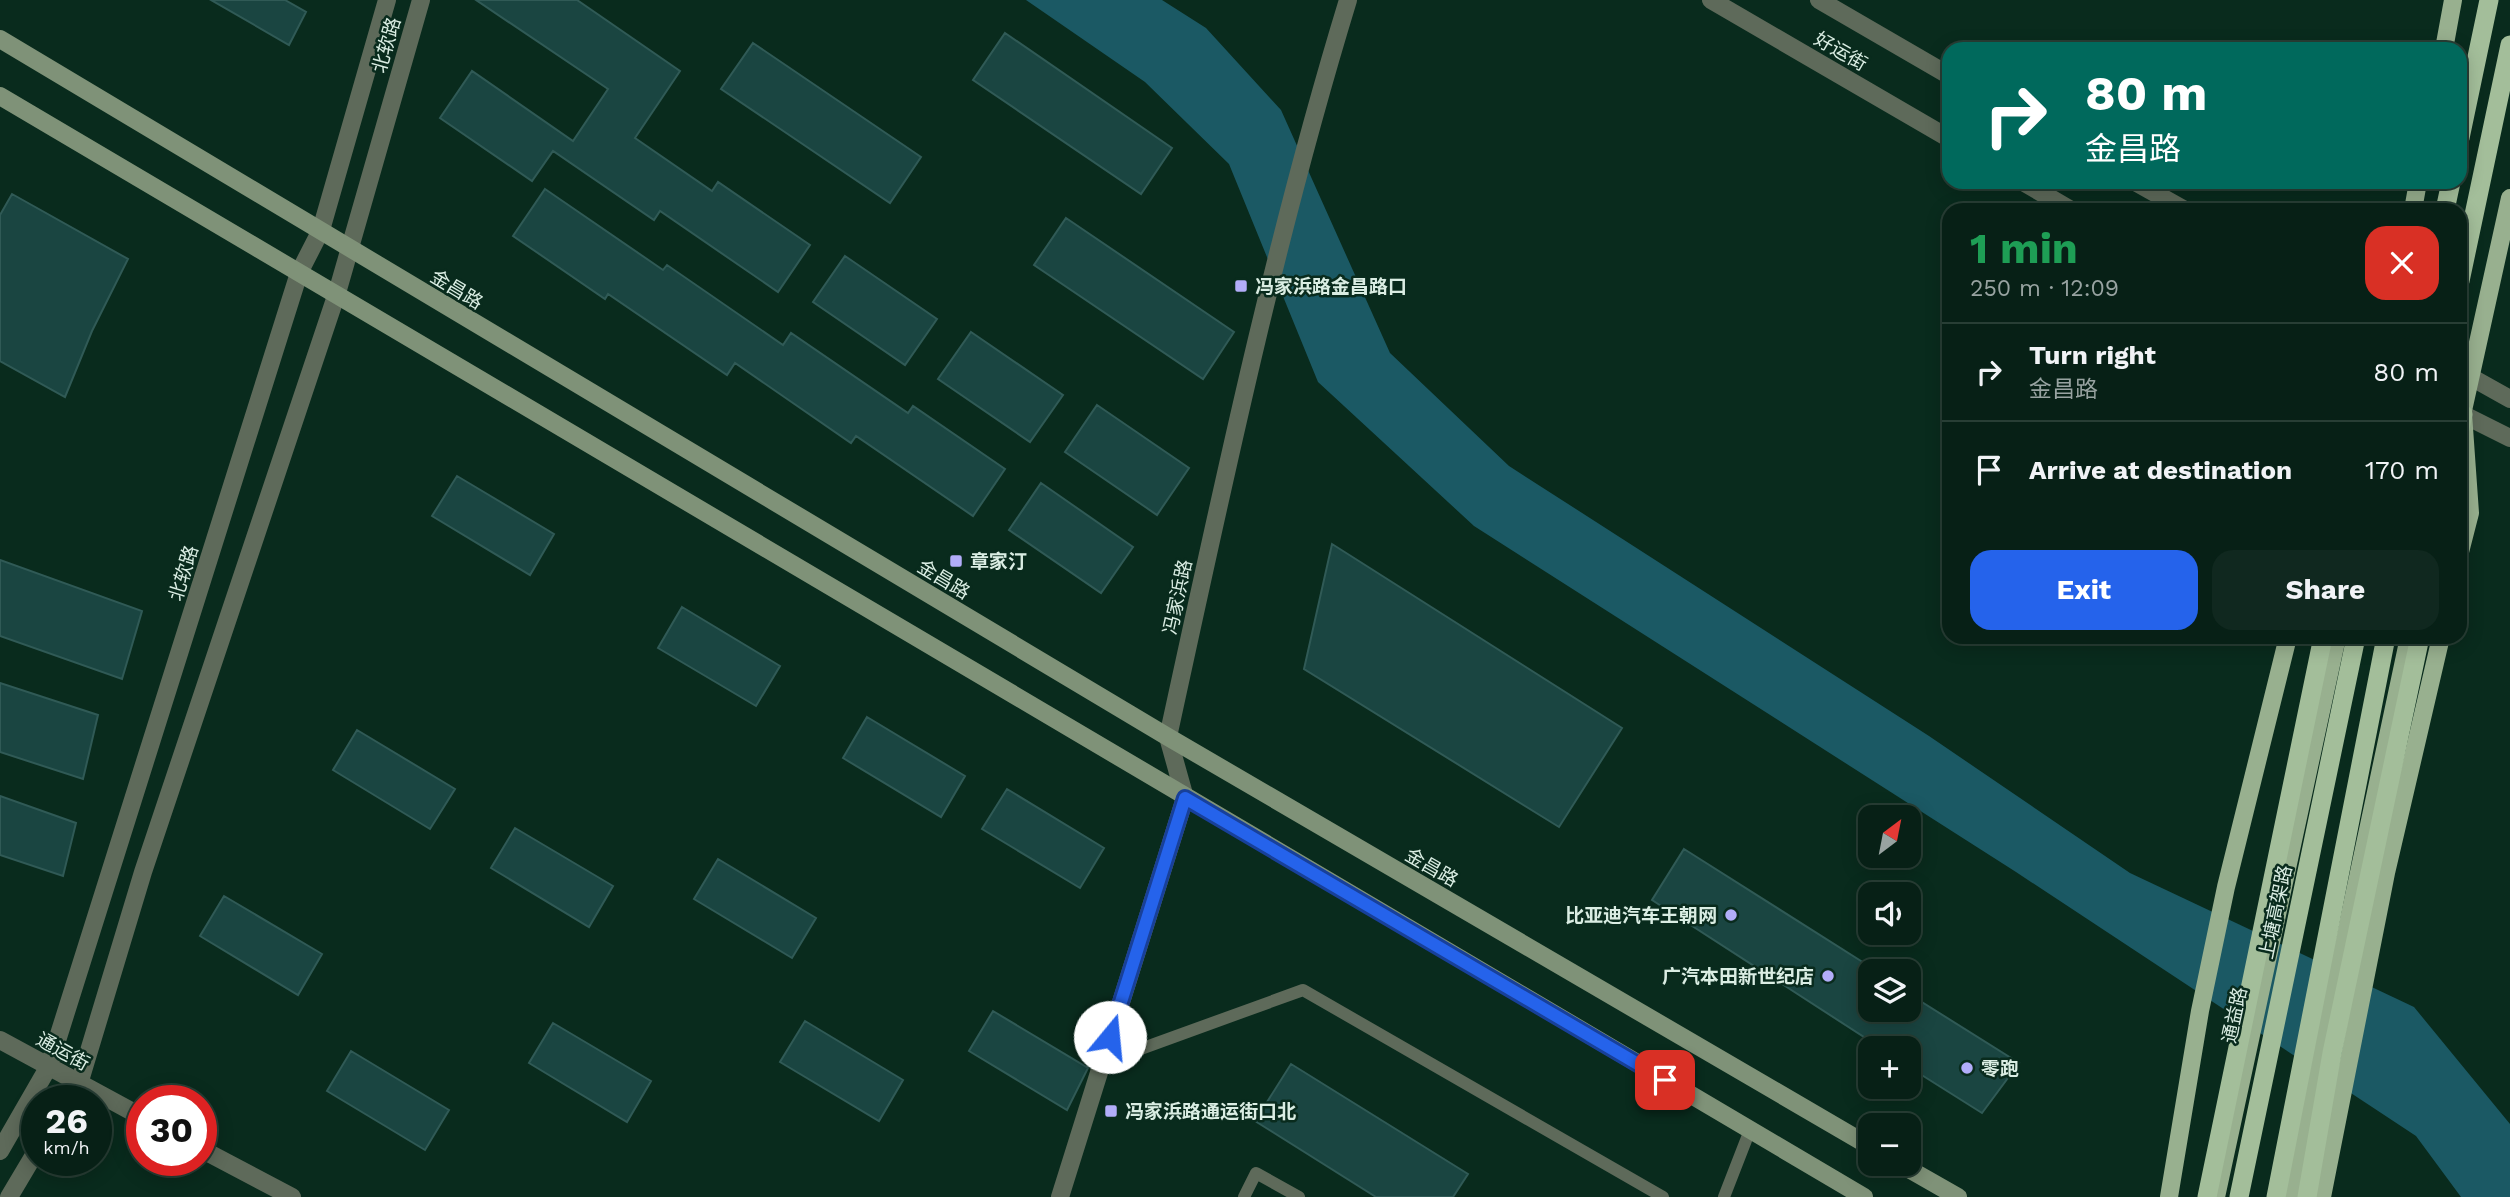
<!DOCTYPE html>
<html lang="en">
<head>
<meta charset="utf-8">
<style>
  :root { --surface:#072016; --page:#10281f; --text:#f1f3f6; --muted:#98a3a1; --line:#283e35; --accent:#2563eb }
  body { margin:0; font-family:"Work Sans","Noto Sans SC",sans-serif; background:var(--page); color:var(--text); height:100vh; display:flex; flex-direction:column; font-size:26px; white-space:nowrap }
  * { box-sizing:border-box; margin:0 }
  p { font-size:23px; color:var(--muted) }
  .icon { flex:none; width:38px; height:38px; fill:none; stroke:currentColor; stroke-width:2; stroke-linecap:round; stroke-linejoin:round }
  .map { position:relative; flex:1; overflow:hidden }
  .details { position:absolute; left:1942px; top:203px; width:525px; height:441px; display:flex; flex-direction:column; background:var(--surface); border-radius:21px; box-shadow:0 4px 18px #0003,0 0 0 2px var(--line) }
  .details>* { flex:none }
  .hud { position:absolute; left:1942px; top:42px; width:525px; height:147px; border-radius:21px; box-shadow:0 4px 18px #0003,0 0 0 2px var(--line); background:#00695c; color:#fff; overflow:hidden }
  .needle { width:46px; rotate:32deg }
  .tools { position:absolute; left:1858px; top:805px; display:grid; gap:14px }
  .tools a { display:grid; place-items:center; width:63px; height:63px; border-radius:14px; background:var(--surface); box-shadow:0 4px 18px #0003,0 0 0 2px var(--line); font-size:35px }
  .speed { position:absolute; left:21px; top:1085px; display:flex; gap:14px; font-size:35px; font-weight:700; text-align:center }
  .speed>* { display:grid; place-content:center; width:91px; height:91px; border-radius:50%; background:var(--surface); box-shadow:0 4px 18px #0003,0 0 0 2px var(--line); line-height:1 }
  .speed small { font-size:18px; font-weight:400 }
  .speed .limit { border:10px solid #d22; background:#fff; color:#111 }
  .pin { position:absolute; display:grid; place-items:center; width:60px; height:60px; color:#fff; margin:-30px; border-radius:14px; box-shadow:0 4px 10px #0006 }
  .me { position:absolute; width:77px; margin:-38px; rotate:17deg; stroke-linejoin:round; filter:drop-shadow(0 0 5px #0008) }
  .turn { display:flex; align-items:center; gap:24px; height:147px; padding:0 28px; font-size:32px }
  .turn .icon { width:91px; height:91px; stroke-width:2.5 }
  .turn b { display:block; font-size:49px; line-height:60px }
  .round { display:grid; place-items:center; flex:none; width:74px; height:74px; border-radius:21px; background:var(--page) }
  .head { display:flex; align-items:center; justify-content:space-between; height:119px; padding:0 28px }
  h1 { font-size:42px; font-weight:700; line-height:52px; color:#1e9e55 }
  .cta { display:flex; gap:14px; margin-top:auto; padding:14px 28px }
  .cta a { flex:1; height:80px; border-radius:21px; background:var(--accent); color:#fff; font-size:28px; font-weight:700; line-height:80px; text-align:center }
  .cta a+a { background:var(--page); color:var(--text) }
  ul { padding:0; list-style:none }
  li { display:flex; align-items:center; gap:21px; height:98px; padding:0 28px; border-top:2px solid var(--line) }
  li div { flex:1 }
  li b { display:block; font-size:26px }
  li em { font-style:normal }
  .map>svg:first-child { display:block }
</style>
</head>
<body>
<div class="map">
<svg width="2510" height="1197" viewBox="0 0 2510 1197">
  <rect width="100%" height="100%" fill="#092b1d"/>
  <path fill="#1b5964" d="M1026,0H1162L1206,28L1281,110L1390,353L1509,466L1929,736L2130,873L2414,1007L2510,1124V1197H2461L2416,1136L2016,872L1474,526L1318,382L1229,164L1145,82Z"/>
  <path fill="#1a4541" stroke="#305a56" stroke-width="2" d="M211,0H285L306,12L289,45Z
    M476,0H577L680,71L635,138L712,191L718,182L810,245L778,292L660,211L654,220L553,151L532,181L440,118L472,71L573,141L608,89Z
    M1005,33L1172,148L1141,194L973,80Z
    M753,43L921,157L890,203L721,89Z
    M545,189L663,270L667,265L783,345L791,333L908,413L913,406L1005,469L973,516L856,436L851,443L735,363L727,375L608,294L605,299L513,236Z
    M12,194L128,259L92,331L65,397L0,361V215Z
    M1066,218L1234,332L1203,379L1034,265Z
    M845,256L937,319L905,365L813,302Z
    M971,332L1063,395L1030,442L938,379Z
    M1097,405L1189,468L1157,515L1065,452Z
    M457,476L554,534L530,575L432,516Z
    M1041,483L1133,547L1101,593L1009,530Z
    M1332,544L1622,728L1559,827L1304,669Z
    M0,560L142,611L122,679L0,636Z
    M682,607L780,666L756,706L658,648Z
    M0,683L98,715L83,779L0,752Z
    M867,717L965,776L941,817L843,758Z
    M357,730L455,789L430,829L333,770Z
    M1007,789L1104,848L1080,888L982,829Z
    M0,796L76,823L63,876L0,855Z
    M515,828L613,886L589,927L491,868Z
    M1684,849L1872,968L1871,1010H1909V994L2019,1063L1982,1113L1909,1067V1048H1881L1652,900Z
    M718,859L816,918L792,958L694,899Z
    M224,896L322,954L298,995L200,936Z
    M993,1011L1088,1068L1067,1110L969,1051Z
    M805,1021L903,1080L879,1121L780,1062Z
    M553,1023L651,1081L627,1122L529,1063Z
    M351,1051L449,1110L425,1150L327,1091Z
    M1291,1064L1468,1174L1453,1197H1376L1255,1121Z"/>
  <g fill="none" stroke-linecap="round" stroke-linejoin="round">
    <path stroke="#5e6a5a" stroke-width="12" d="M1102,1063L1303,990L1663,1197
      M1244,1197L1256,1173L1299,1197
      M1724,1197L1750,1130"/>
    <path stroke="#5e6a5a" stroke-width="18" d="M1060,1197L1185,798L1168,737C1222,489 1274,242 1348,0"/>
    <path stroke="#5e6a5a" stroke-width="18" d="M1711,0L1950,139
      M1819,0L1950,76
      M2023,182L2071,210
      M2135,182L2185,210
      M2460,371L2510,399
      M2460,413L2510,438
      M0,1040L142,1117
      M68,1101L79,1084L143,872L337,293L421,0
      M201,1149L292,1197
      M0,1151L49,1066L299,273L321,230L387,0
      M9,1197L37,1150"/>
    <path stroke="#7f9278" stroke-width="18" d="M0,39L1168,737L1871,1147
      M0,96L1864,1197
      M1900,1164L1958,1197"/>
    <path stroke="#98b08f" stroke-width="18" d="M2444,49L2453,0
      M2413,210L2418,182
      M2460,424L2510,198
      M2460,552L2470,513L2463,414
      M2169,1197L2200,1011L2226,887L2288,637
      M2216,1197L2337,637
      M2290,1197L2409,637
      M2322,1197L2386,873L2441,637"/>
    <path stroke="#a3be9a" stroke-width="19" d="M2460,138L2489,0
      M2445,210L2451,182
      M2460,281L2510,45
      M2460,429L2463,414
      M2207,1197L2323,637
      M2239,1197L2356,637
      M2276,1197L2386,637
      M2307,1197L2332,1053L2420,637"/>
  </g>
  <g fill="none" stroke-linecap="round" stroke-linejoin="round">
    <g stroke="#184099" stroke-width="18">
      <path id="route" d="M1110,1037L1185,798L1665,1080"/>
    </g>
    <use href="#route" stroke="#2563eb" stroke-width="12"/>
  </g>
  <g fill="#b2adf9" stroke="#092b1d" stroke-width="2.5">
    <rect x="1234" y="279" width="14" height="14" rx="3.5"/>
    <rect x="949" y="554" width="14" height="14" rx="3.5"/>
    <circle cx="1731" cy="915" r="7"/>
    <circle cx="1828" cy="976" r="7"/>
    <circle cx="1967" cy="1068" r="7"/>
    <rect x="1104" y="1104" width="14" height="14" rx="3.5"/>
  </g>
  <g text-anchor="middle" stroke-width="5" stroke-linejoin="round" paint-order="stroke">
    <g font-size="19" fill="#daede3" stroke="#092b1d">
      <text transform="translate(386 45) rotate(-74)" y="7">北软路</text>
      <text transform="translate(1841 51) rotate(30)" y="7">好运街</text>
      <text transform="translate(457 289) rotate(31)" y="7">金昌路</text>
      <text transform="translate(183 573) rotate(-73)" y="7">北软路</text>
      <text transform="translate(944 579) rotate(31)" y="7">金昌路</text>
      <text transform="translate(1177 597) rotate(-78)" y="7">冯家浜路</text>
      <text transform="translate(1432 867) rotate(30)" y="7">金昌路</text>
      <text transform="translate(2275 912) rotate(-78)" y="7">上塘高架路</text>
      <text transform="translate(2234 1015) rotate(-78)" y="7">通益路</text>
      <text transform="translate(63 1051) rotate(29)" y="7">通运街</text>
    </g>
    <g font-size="19" font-weight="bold" fill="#daede3" stroke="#092b1d" text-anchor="start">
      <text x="1255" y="293">冯家浜路金昌路口</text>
      <text x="970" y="568">章家汀</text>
      <text x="1717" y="922" text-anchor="end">比亚迪汽车王朝网</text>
      <text x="1814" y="983" text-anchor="end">广汽本田新世纪店</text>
      <text x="1981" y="1075">零跑</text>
      <text x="1125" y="1118">冯家浜路通运街口北</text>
    </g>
  </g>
</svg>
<div class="tools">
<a><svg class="needle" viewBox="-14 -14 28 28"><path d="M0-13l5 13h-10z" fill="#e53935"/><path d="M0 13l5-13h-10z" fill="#98a3a1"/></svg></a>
<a><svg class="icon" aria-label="sound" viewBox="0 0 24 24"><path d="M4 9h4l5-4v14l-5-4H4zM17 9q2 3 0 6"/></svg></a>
<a><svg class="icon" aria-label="layers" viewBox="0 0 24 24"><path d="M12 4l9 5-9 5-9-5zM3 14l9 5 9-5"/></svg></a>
<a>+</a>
<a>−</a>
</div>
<div class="speed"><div>26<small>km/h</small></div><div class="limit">30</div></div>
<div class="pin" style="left:1665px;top:1080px;background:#d93025"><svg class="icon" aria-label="arrive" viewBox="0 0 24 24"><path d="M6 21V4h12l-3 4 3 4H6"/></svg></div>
<svg class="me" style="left:1110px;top:1037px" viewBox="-20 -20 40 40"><circle r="19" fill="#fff"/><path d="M0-13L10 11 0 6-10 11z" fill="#2563eb"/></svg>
<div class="hud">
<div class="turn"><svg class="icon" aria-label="right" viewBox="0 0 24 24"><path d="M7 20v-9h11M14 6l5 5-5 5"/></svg><div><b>80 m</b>金昌路</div></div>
</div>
<section class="details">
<div class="head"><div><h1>1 min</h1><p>250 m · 12:09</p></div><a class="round" style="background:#d93025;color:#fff"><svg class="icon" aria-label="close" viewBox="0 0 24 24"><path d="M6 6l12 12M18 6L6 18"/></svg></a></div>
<ul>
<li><svg class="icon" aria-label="right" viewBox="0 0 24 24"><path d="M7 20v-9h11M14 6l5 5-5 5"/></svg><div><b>Turn right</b><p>金昌路</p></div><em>80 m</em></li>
<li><svg class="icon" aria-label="arrive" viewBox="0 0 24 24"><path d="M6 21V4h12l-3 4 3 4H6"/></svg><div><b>Arrive at destination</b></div><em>170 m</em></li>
</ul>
<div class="cta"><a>Exit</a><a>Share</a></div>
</section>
</div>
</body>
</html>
